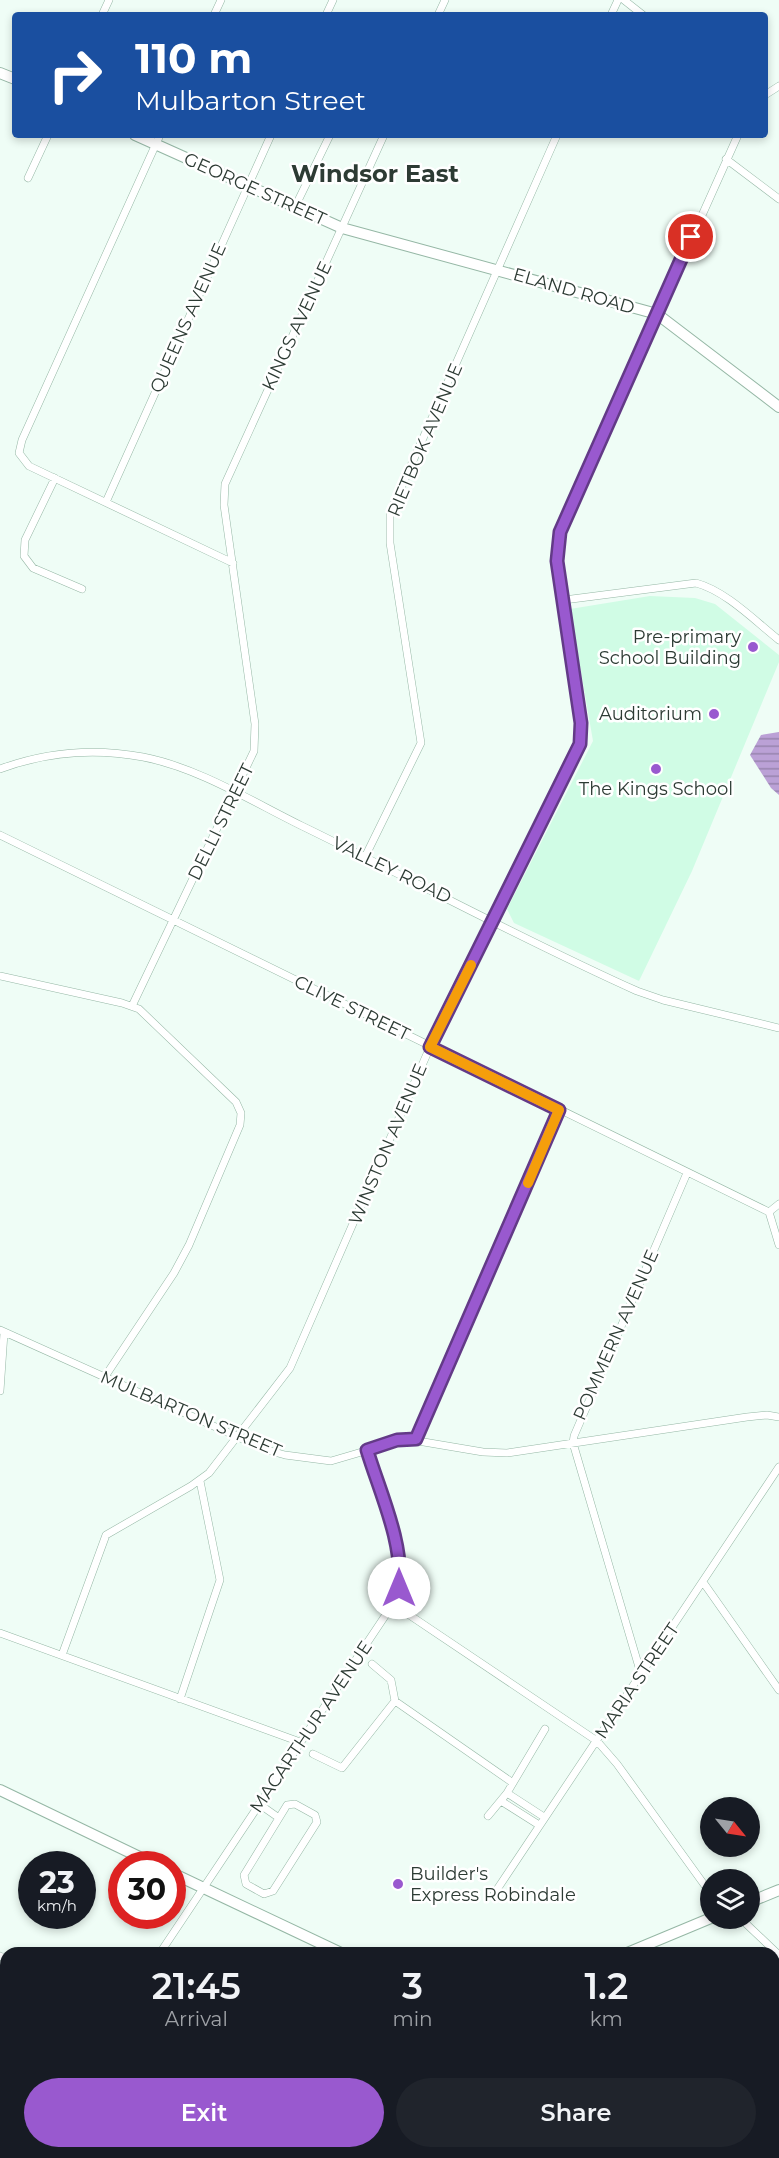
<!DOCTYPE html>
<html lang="en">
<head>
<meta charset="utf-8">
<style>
  :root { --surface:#171b24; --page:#20242c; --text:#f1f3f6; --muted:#9ea1a6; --accent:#9959cf }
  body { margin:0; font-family:Montserrat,sans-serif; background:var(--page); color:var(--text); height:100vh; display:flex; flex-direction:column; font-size:22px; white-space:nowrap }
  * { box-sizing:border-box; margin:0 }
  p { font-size:20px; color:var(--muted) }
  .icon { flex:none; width:33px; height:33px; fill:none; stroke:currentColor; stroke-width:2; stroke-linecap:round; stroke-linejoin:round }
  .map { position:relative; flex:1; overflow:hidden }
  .panel { position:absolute; left:0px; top:1947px; width:780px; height:212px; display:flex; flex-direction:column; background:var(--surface); border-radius:18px 18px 0 0; box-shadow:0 3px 9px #0003 }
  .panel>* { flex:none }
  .top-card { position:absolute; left:12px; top:12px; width:756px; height:126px; border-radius:6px; box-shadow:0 3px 9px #0003; background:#1a4fa0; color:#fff; overflow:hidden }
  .needle { width:39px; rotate:120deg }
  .tools { position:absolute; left:700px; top:1797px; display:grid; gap:12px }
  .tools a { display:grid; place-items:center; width:60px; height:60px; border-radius:50%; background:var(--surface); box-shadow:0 3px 9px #0003; font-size:30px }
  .speed { position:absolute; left:18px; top:1851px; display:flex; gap:12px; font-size:30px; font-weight:700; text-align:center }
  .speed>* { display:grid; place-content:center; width:78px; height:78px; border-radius:50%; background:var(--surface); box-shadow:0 3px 9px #0003; line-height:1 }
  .speed small { font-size:15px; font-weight:400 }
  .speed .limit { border:9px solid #d22; background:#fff; color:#111 }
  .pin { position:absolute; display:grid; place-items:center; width:51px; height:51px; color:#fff; margin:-26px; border:3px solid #fff; border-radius:50%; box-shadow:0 2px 6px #0007 }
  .me { position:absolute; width:66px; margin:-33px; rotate:0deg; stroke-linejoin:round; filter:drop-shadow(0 0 4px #0008) }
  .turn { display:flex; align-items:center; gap:21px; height:126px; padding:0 24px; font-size:27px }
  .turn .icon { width:78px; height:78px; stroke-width:2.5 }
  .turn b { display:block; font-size:42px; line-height:51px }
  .eta { display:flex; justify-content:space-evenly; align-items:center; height:102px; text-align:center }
  .eta b { font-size:36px; font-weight:600; line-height:42px }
  .action { display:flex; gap:12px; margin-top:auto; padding:12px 24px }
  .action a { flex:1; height:69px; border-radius:36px; background:var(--accent); color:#fff; font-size:24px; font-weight:600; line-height:69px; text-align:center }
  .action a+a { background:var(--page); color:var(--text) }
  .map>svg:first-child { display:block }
</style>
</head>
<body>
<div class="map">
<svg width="779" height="2158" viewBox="0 0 779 2158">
  <defs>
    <pattern id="water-rules" width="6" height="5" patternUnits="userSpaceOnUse" patternTransform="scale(1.5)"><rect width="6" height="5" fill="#bba1d6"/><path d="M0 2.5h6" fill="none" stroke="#9884ae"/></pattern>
  </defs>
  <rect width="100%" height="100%" fill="#effdf6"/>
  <path fill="#d0fce5" d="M650,596L695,598L715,604L779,655V662L692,871L639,981L514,923L507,909L593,741L570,609Z
    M774,2085L779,2086V2158H480L482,2152H774Z"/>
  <path fill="url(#water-rules)" d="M779,732V795L771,788L750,755L761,735Z"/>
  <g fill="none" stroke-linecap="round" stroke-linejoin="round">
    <g stroke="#95b7a5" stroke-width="8">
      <path id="street" d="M624,0L643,15
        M102,15L109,0
        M214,15L221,0
        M326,15L333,0
        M438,15L445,0
        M611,15L618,0
        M765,95L779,86
        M160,135L22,440L19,453L29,466L233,563
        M726,159L779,199
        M28,178L48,135
        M295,207L330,135
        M55,478L25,540L24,556L33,568L82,589
        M106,502L271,135
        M564,600L696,583C726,591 755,621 779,640
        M0,769C46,752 95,748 143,757C199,768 251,801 302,826C413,880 523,940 637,991L663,1000L779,1028
        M0,835L769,1212L779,1245
        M365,857L421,743L390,543V513L557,135
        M0,976L122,1003L139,1009L236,1102L241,1113L240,1125L189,1245L174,1273L104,1378
        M132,1006L254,751L255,724L224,505L225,484L384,135
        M769,1212L779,1204
        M0,1330L267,1450L285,1455L331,1461L406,1439L483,1452L507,1453L747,1417L767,1415L779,1417
        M0,1391L4,1333
        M416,1439L559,1110
        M703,1582L779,1690
        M393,1604L597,1741L617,1764L711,1894
        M0,1633L300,1742
        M62,1655L106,1535L191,1486L209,1473L290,1368L430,1047L580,744L581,722L557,561L560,532L738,135
        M641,1674L573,1443L574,1436L687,1173
        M180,1699L220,1580L200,1481
        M395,1701L513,1783
        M313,1754L342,1768L395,1701L391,1680L372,1664
        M507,1793L544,1817
        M501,1801L539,1825
        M259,1804L279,1818
        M295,1804L315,1815L317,1822L273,1891L264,1894L246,1884L244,1875L287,1805Z
        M488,1816L507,1793L545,1729
        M494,1894L779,1467
        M740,1918L779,1955
        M160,1953L393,1604C411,1554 382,1498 367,1450
        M0,1956L6,1959
        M0,2107L6,2110
        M393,2158L398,2152"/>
    </g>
    <g stroke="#95b7a5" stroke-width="12">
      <path id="secondary" d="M0,73L15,79
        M135,135L342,228L657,314L779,407
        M0,1790L154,1864
        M172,1873L341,1953
        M750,1902L779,1890
        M627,1953L711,1918
        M774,2059H779"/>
    </g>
    <use href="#street" stroke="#fff" stroke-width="7"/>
    <use href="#secondary" stroke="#fff" stroke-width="10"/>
  </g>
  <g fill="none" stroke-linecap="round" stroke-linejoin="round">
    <g stroke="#633a87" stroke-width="15">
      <path id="route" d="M399,1588C404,1543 380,1493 367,1450L397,1440L416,1439L559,1110L430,1047L580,744L581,723L557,561L560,532L691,237"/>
    </g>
    <use href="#route" stroke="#9959cf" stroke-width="10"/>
    <path stroke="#f59e0b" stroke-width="10" d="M471,965L430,1047L559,1110L528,1183"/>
  </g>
  <g fill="#9959cf" stroke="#fff" stroke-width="2">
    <circle cx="753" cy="647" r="6"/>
    <circle cx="714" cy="714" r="6"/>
    <circle cx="656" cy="769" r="6"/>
    <circle cx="398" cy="1884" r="6"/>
  </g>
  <g text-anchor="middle" stroke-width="5" stroke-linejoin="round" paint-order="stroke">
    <g font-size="18" fill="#2d3b34" stroke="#fff">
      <text transform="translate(255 189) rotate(24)" y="6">GEORGE STREET</text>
      <text transform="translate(574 291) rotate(16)" y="6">ELAND ROAD</text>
      <text transform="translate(188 318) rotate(-66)" y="6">QUEENS AVENUE</text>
      <text transform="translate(297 326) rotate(-65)" y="6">KINGS AVENUE</text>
      <text transform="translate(425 440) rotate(-67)" y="6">RIETBOK AVENUE</text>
      <text transform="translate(221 822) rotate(-64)" y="6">DELLI STREET</text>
      <text transform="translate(392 870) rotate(26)" y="6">VALLEY ROAD</text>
      <text transform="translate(352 1008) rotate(26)" y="6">CLIVE STREET</text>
      <text transform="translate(388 1144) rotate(-67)" y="6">WINSTON AVENUE</text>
      <text transform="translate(616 1335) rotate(-66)" y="6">POMMERN AVENUE</text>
      <text transform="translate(191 1414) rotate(23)" y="6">MULBARTON STREET</text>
      <text transform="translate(637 1681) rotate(-56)" y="6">MARIA STREET</text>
      <text transform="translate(311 1727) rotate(-56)" y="6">MACARTHUR AVENUE</text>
    </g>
    <g font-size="18" fill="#2d3b34" stroke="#fff" text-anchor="end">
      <text x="741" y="643">Pre-primary<tspan x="741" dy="21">School Building</tspan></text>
      <text x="702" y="720">Auditorium</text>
      <text x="656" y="795" text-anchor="middle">The Kings School</text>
      <text x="410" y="1880" text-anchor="start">Builder's<tspan x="410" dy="21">Express Robindale</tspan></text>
    </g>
    <g font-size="24" font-weight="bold" fill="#2d3b34" stroke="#fff">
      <text x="375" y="182">Windsor East</text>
    </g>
  </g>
</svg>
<div class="tools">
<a><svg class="needle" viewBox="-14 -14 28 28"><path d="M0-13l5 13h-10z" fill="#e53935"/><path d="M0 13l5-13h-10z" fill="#9ea1a6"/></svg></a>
<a><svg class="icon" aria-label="layers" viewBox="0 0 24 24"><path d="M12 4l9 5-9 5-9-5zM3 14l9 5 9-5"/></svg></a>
</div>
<div class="speed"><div>23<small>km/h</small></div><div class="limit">30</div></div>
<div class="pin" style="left:691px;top:237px;background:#d93025"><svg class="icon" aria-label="arrive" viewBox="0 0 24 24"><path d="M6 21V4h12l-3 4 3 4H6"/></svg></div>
<svg class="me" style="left:399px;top:1588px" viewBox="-20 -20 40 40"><circle r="19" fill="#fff"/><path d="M0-13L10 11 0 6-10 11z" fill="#9959cf"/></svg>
<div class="top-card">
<div class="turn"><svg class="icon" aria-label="right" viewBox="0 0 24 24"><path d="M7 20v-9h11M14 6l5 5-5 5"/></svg><div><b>110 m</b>Mulbarton Street</div></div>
</div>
<section class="panel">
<div class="eta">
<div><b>21:45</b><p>Arrival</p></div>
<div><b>3</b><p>min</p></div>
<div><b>1.2</b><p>km</p></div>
</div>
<div class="action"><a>Exit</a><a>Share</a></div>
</section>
</div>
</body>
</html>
